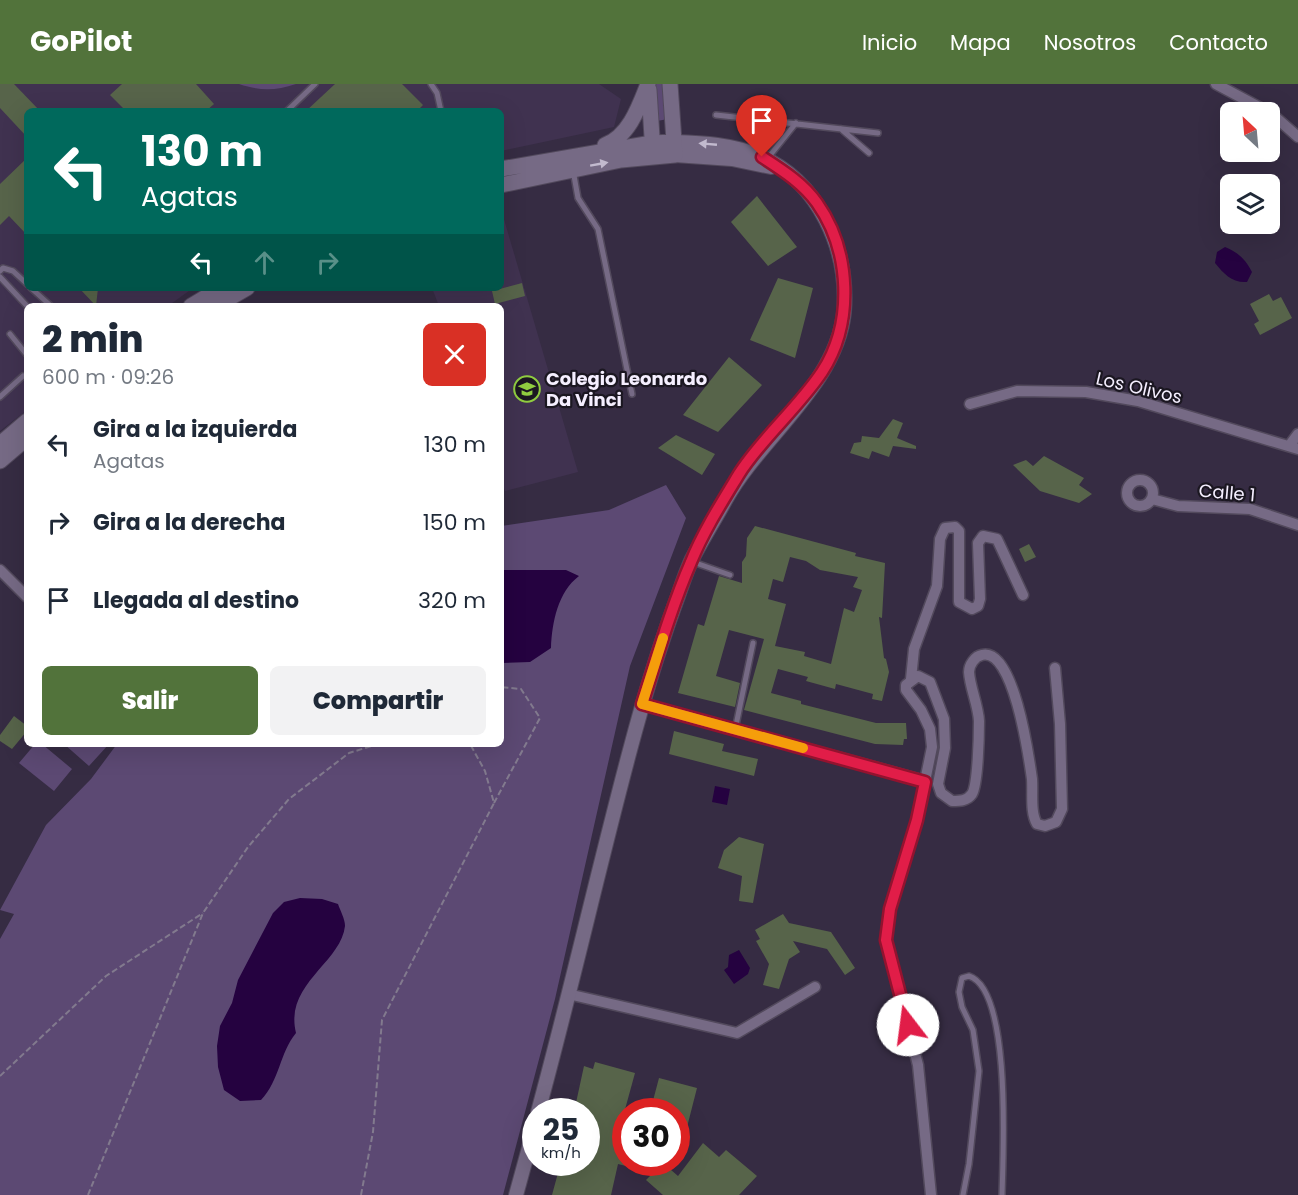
<!DOCTYPE html>
<html lang="es">
<head>
<meta charset="utf-8">
<style>
  :root { --surface:#fff; --page:#f2f2f3; --text:#1f2937; --muted:#747a83; --accent:#52733b }
  body { margin:0; font-family:Poppins,sans-serif; background:var(--page); color:var(--text); height:100vh; display:flex; flex-direction:column; font-size:22px; white-space:nowrap }
  * { box-sizing:border-box; margin:0 }
  p { font-size:20px; color:var(--muted) }
  .icon { flex:none; width:33px; height:33px; fill:none; stroke:currentColor; stroke-width:2; stroke-linecap:round; stroke-linejoin:round }
  .map { position:relative; flex:1; overflow:hidden }
  .details { position:absolute; left:24px; top:219px; width:480px; height:444px; display:flex; flex-direction:column; background:var(--surface); border-radius:9px; box-shadow:0 6px 24px #0002 }
  .details>* { flex:none }
  .guide { position:absolute; left:24px; top:24px; width:480px; height:183px; border-radius:9px; box-shadow:0 6px 24px #0002; background:#00695c; color:#fff; overflow:hidden }
  .needle { width:39px; rotate:334deg }
  .tools { position:absolute; left:1220px; top:18px; display:grid; gap:12px }
  .tools a { display:grid; place-items:center; width:60px; height:60px; border-radius:9px; background:var(--surface); box-shadow:0 6px 24px #0002; font-size:30px }
  .speed { position:absolute; left:522px; top:1014px; display:flex; gap:12px; font-size:30px; font-weight:700; text-align:center }
  .speed>* { display:grid; place-content:center; width:78px; height:78px; border-radius:50%; background:var(--surface); box-shadow:0 6px 24px #0002; line-height:1 }
  .speed small { font-size:15px; font-weight:400 }
  .speed .limit { border:9px solid #d22; background:#fff; color:#111 }
  .pin { position:absolute; display:grid; place-items:center; width:51px; height:51px; color:#fff; margin:-62px -26px; border-radius:50% 50% 50% 0; rotate:-45deg; box-shadow:0 0 6px #0007 }
  .pin .icon { rotate:45deg }
  .me { position:absolute; width:66px; margin:-33px; rotate:345deg; stroke-linejoin:round; filter:drop-shadow(0 0 4px #0008) }
  .turn { display:flex; align-items:center; gap:21px; height:126px; padding:0 18px; font-size:27px }
  .turn .icon { width:78px; height:78px; stroke-width:2.5 }
  .turn b { display:block; font-size:42px; line-height:51px }
  .lanes { display:flex; align-items:center; height:57px; padding:0 18px; background:#0003; justify-content:center; gap:30px; direction:ltr }
  .lanes .off { opacity:.35 }
  .round { display:grid; place-items:center; flex:none; width:63px; height:63px; border-radius:9px; background:var(--page) }
  .head { display:flex; align-items:center; justify-content:space-between; height:102px; padding:0 18px }
  h1 { font-size:36px; font-weight:800; line-height:45px }
  .cta { display:flex; gap:12px; margin-top:auto; padding:12px 18px }
  .cta a { flex:1; height:69px; border-radius:9px; background:var(--accent); color:#fff; font-size:24px; font-weight:800; line-height:69px; text-align:center }
  .cta a+a { background:var(--page); color:var(--text) }
  ul { padding:0; list-style:none }
  li { display:flex; align-items:center; gap:18px; height:78px; padding:0 18px }
  li div { flex:1 }
  li b { display:block; font-size:22px }
  li em { font-style:normal }
  header { display:flex; align-items:center; gap:36px; box-sizing:border-box; height:84px; padding:0 30px; background:var(--accent); color:#fff }
  header strong { font-size:28px }
  nav { display:flex; gap:33px; margin-inline-start:auto; font-size:21px }
  .map>svg:first-child { display:block }
</style>
</head>
<body>
<header>
<strong>GoPilot</strong>
<nav><a>Inicio</a><a>Mapa</a><a>Nosotros</a><a>Contacto</a></nav>
</header>
<div class="map">
<svg width="1298" height="1111" viewBox="0 0 1298 1111">
  <rect width="100%" height="100%" fill="#362c43"/>
  <path fill="#403250" d="M0,0H599L621,15L614,43L501,67V27H27V204H193L168,222H27V326L0,347Z
    M501,125L578,388L505,407L501,397V222H439L432,204H501Z"/>
  <path fill="#5c4973" d="M239,0H296C275,7 260,7 239,0Z
    M653,0H665L668,35L657,37Z
    M666,401L686,434L630,582L555,915L503,1111H0V855L14,830L0,826L46,741L91,695L117,660H501V442L609,426Z
    M35,660H42L72,685L54,707L19,679Z
    M64,660H109L89,682Z"/>
  <path fill="#250240" d="M1225,163C1239,169 1245,175 1252,188L1247,198C1232,199 1224,190 1215,179L1217,168Z
    M501,486H566L579,492C558,508 552,538 551,564L530,578L501,579Z
    M715,702L730,705L727,721L712,718Z
    M300,814L322,815L338,820C340,826 345,835 345,842C341,879 284,900 296,949C279,970 280,996 261,1016L240,1017L224,1006L218,983L217,962L220,942L232,919L238,896L273,829L284,818Z
    M739,866L750,884L748,890L734,900L724,886L728,883L729,871Z"/>
  <path fill="#57644a" fill-rule="evenodd" d="M0,0H14L40,27H27V53L0,24Z
    M122,0H196L214,20L206,27H126L110,11Z
    M335,0H402L423,21L417,27H306Z
    M27,74V151L9,132L0,141V100Z
    M757,112L797,163L768,182L731,138Z
    M778,194L813,204L795,274L750,256Z
    M522,199L525,212L495,220L492,207Z
    M79,204H98L96,222Z
    M1269,210L1273,217L1281,213L1292,234L1260,251L1254,240L1259,237L1250,220Z
    M729,273L762,301L718,348L683,331Z
    M893,335L903,339L897,354L916,362V365L893,362L889,373L872,367L869,375L850,369L854,359L861,358L862,352L879,354Z
    M676,351L715,370L702,391L658,364Z
    M1044,372L1084,394L1079,401L1092,410L1079,419L1040,407L1013,381L1026,376L1033,382Z
    M755,442L856,469L855,472L885,479L882,534L879,533L884,574L886,575L889,588L882,617L872,615L873,610L836,600L835,605L806,597L808,593L778,585L771,609L801,617V620L876,639H906L907,655H904L903,661L875,660L744,626L764,555L729,546L716,592L740,599L735,623L678,609L698,540L704,542L719,492L742,499V478L746,472L747,454ZM790,473L806,477L820,486L858,493L853,503L862,506L854,528L844,524L831,580L804,572L805,568L775,562L786,520L768,515L773,495L783,498Z
    M1029,460L1036,473L1025,478L1019,465Z
    M14,632L27,642V647L12,665L0,657V651Z
    M674,647L724,660L722,667L758,675L754,692L669,670Z
    M739,753L764,760L753,819L739,817L742,792L718,784L724,766Z
    M783,830L789,839L831,848L855,884L845,891L827,865L793,857L800,868L789,875L779,905L763,901L769,880L756,857L760,855L755,846Z
    M595,978L635,989L621,1040L626,1042V1082L618,1080L611,1111H552L561,1078H586V1028H574L584,982L593,985Z
    M659,994L697,1004L686,1047L676,1044V1028H650Z
    M703,1059L719,1073L726,1066L757,1092L739,1111H663L646,1096L663,1079L678,1092Z"/>
  <g fill="none" stroke-linecap="round" stroke-linejoin="round">
    <g stroke="#52495c" stroke-width="8">
      <path id="service" d="M431,0L437,9L441,27
        M287,27L315,0
        M716,31L878,49
        M841,45L869,69
        M767,75L796,39
        M573,86L578,114L598,145L632,310
        M0,187L3,184L13,187L27,200
        M0,193L27,222
        M31,204L51,222
        M10,250L27,271
        M0,313L23,292
        M693,478L730,491
        M735,646L753,559
        M963,1111L969,1080L979,987L973,946L962,923L959,908L962,894L969,892C1012,906 1003,1072 1002,1111"/>
    </g>
    <g stroke="#52495c" stroke-width="13">
      <path id="minor" d="M1216,0L1272,30L1298,53
        M970,320L1017,307L1086,308L1138,317L1298,365
        M1289,362L1298,350
        M1127 409a13 13 0 1 1 26 0a13 13 0 1 1-26 0Z
        M1152,415L1178,422L1250,425L1298,441
        M0,486L27,513
        M911,595L914,565L937,502L940,455L945,444L955,443L959,447V518L972,525L978,522L980,515L978,459L983,452L997,455L1023,511
        M642,620L925,697
        M568,910L737,949L815,903
        M931,1111L918,981L886,856L890,825L917,736L932,663L930,645L921,626L906,606V601L918,592L930,598L944,635L945,664L938,700L941,709L952,717C960,717 967,717 972,710C978,700 979,651 979,637C978,620 970,604 969,588C969,581 975,572 982,571C1014,563 1029,674 1032,695C1033,710 1030,728 1037,740L1045,742L1056,738L1062,725L1060,640L1055,584"/>
    </g>
    <g stroke="#52495c" stroke-width="16">
      <path id="tertiary" d="M675,71L732,75L771,83
        M538,1028C571,907 598,786 630,666C643,617 657,570 674,523C680,507 685,490 692,475C703,454 715,435 726,415C760,354 837,300 844,228C849,166 819,97 759,72C732,60 703,59 674,58
        M516,1111L536,1038"/>
    </g>
    <g stroke="#52495c" stroke-width="17">
      <path id="secondary" d="M649,6L653,69
        M605,61C629,52 639,23 648,0
        M501,85L652,59L674,58
        M501,101L621,76L675,71L670,0
        M191,222L221,204
        M216,222L247,204
        M0,360L27,337
        M0,377L27,354"/>
    </g>
    <path stroke="#827a8e" stroke-width="2" stroke-dasharray="6 3" stroke-linecap="butt" d="M494,719L540,634L521,605L501,603
      M0,992L106,892L203,829
      M88,1111L203,829L248,763L289,715L349,669L378,660
      M361,1111L373,1048L382,936L494,719L485,687L470,660"/>
    <use href="#service" stroke="#766a85" stroke-width="5"/>
    <use href="#minor" stroke="#766a85" stroke-width="10"/>
    <use href="#tertiary" stroke="#766a85" stroke-width="14"/>
    <use href="#secondary" stroke="#766a85" stroke-width="15"/>
  </g>
  <defs><path id="oneway-solid" d="M-6-.8H1V-3.2L6.5 0L1 3.2V.8H-6Z" transform="scale(1.5)"/></defs>
  <g fill="#c2bace">
    <use href="#oneway-solid" transform="translate(708 60) rotate(-175)"/>
    <use href="#oneway-solid" transform="translate(599 80) rotate(-10)"/>
  </g>
  <g fill="none" stroke-linecap="round" stroke-linejoin="round">
    <g stroke="#92132f" stroke-width="15">
      <path id="route" d="M762,73C782,86 803,99 817,119C851,167 854,239 822,288C798,324 761,355 739,390C722,418 703,448 691,478C671,524 657,573 642,620L925,698L917,736L890,825L886,856L908,941"/>
    </g>
    <use href="#route" stroke="#e11d48" stroke-width="10"/>
    <path stroke="#f59e0b" stroke-width="10" d="M663,554L642,620L803,664"/>
  </g>
  <defs>
    <g id="school-ring" transform="scale(1.35)"><circle r="9.5" fill="#1b1721" stroke="#90cd40" stroke-width="1.5"/><path d="M0-5L7-2L0 1L-7-2ZM-4 1L0 2.5L4 1V4Q0 6-4 4Z" fill="#90cd40"/></g>
  </defs>
  <g fill-rule="evenodd">
    <use href="#school-ring" x="527" y="305"/>
  </g>
  <g text-anchor="middle" stroke-width="4.5" stroke-linejoin="round" paint-order="stroke">
    <g font-size="18" font-weight="bold" fill="#f5efff" stroke="#1b1721" text-anchor="start">
      <text x="546" y="301">Colegio Leonardo<tspan x="546" dy="21">Da Vinci</tspan></text>
    </g>
    <g font-size="18" fill="#f5efff" stroke="#1b1721">
      <text transform="translate(1139 304) rotate(13)" y="6">Los Olivos</text>
      <text transform="translate(1227 409) rotate(5)" y="6">Calle 1</text>
    </g>
  </g>
</svg>
<div class="tools">
<a><svg class="needle" viewBox="-14 -14 28 28"><path d="M0-13l5 13h-10z" fill="#e53935"/><path d="M0 13l5-13h-10z" fill="#747a83"/></svg></a>
<a><svg class="icon" aria-label="layers" viewBox="0 0 24 24"><path d="M12 4l9 5-9 5-9-5zM3 14l9 5 9-5"/></svg></a>
</div>
<div class="speed"><div>25<small>km/h</small></div><div class="limit">30</div></div>
<div class="pin" style="left:762px;top:73px;background:#d93025"><svg class="icon" aria-label="arrive" viewBox="0 0 24 24"><path d="M6 21V4h12l-3 4 3 4H6"/></svg></div>
<svg class="me" style="left:908px;top:941px" viewBox="-20 -20 40 40"><circle r="19" fill="#fff"/><path d="M0-13L10 11 0 6-10 11z" fill="#e11d48"/></svg>
<div class="guide">
<div class="turn"><svg class="icon" aria-label="left" viewBox="0 0 24 24"><path d="M17 20v-9H6M10 6l-5 5 5 5"/></svg><div><b>130 m</b>Agatas</div></div>
<div class="lanes"><svg class="icon" aria-label="left" viewBox="0 0 24 24"><path d="M17 20v-9H6M10 6l-5 5 5 5"/></svg><svg class="icon off" aria-label="ahead" viewBox="0 0 24 24"><path d="M12 20V5M6 11l6-6 6 6"/></svg><svg class="icon off" aria-label="right" viewBox="0 0 24 24"><path d="M7 20v-9h11M14 6l5 5-5 5"/></svg></div>
</div>
<section class="details">
<div class="head"><div><h1>2 min</h1><p>600 m · 09:26</p></div><a class="round" style="background:#d93025;color:#fff"><svg class="icon" aria-label="close" viewBox="0 0 24 24"><path d="M6 6l12 12M18 6L6 18"/></svg></a></div>
<ul>
<li><svg class="icon" aria-label="left" viewBox="0 0 24 24"><path d="M17 20v-9H6M10 6l-5 5 5 5"/></svg><div><b>Gira a la izquierda</b><p>Agatas</p></div><em>130 m</em></li>
<li><svg class="icon" aria-label="right" viewBox="0 0 24 24"><path d="M7 20v-9h11M14 6l5 5-5 5"/></svg><div><b>Gira a la derecha</b></div><em>150 m</em></li>
<li><svg class="icon" aria-label="arrive" viewBox="0 0 24 24"><path d="M6 21V4h12l-3 4 3 4H6"/></svg><div><b>Llegada al destino</b></div><em>320 m</em></li>
</ul>
<div class="cta"><a>Salir</a><a>Compartir</a></div>
</section>
</div>
</body>
</html>
